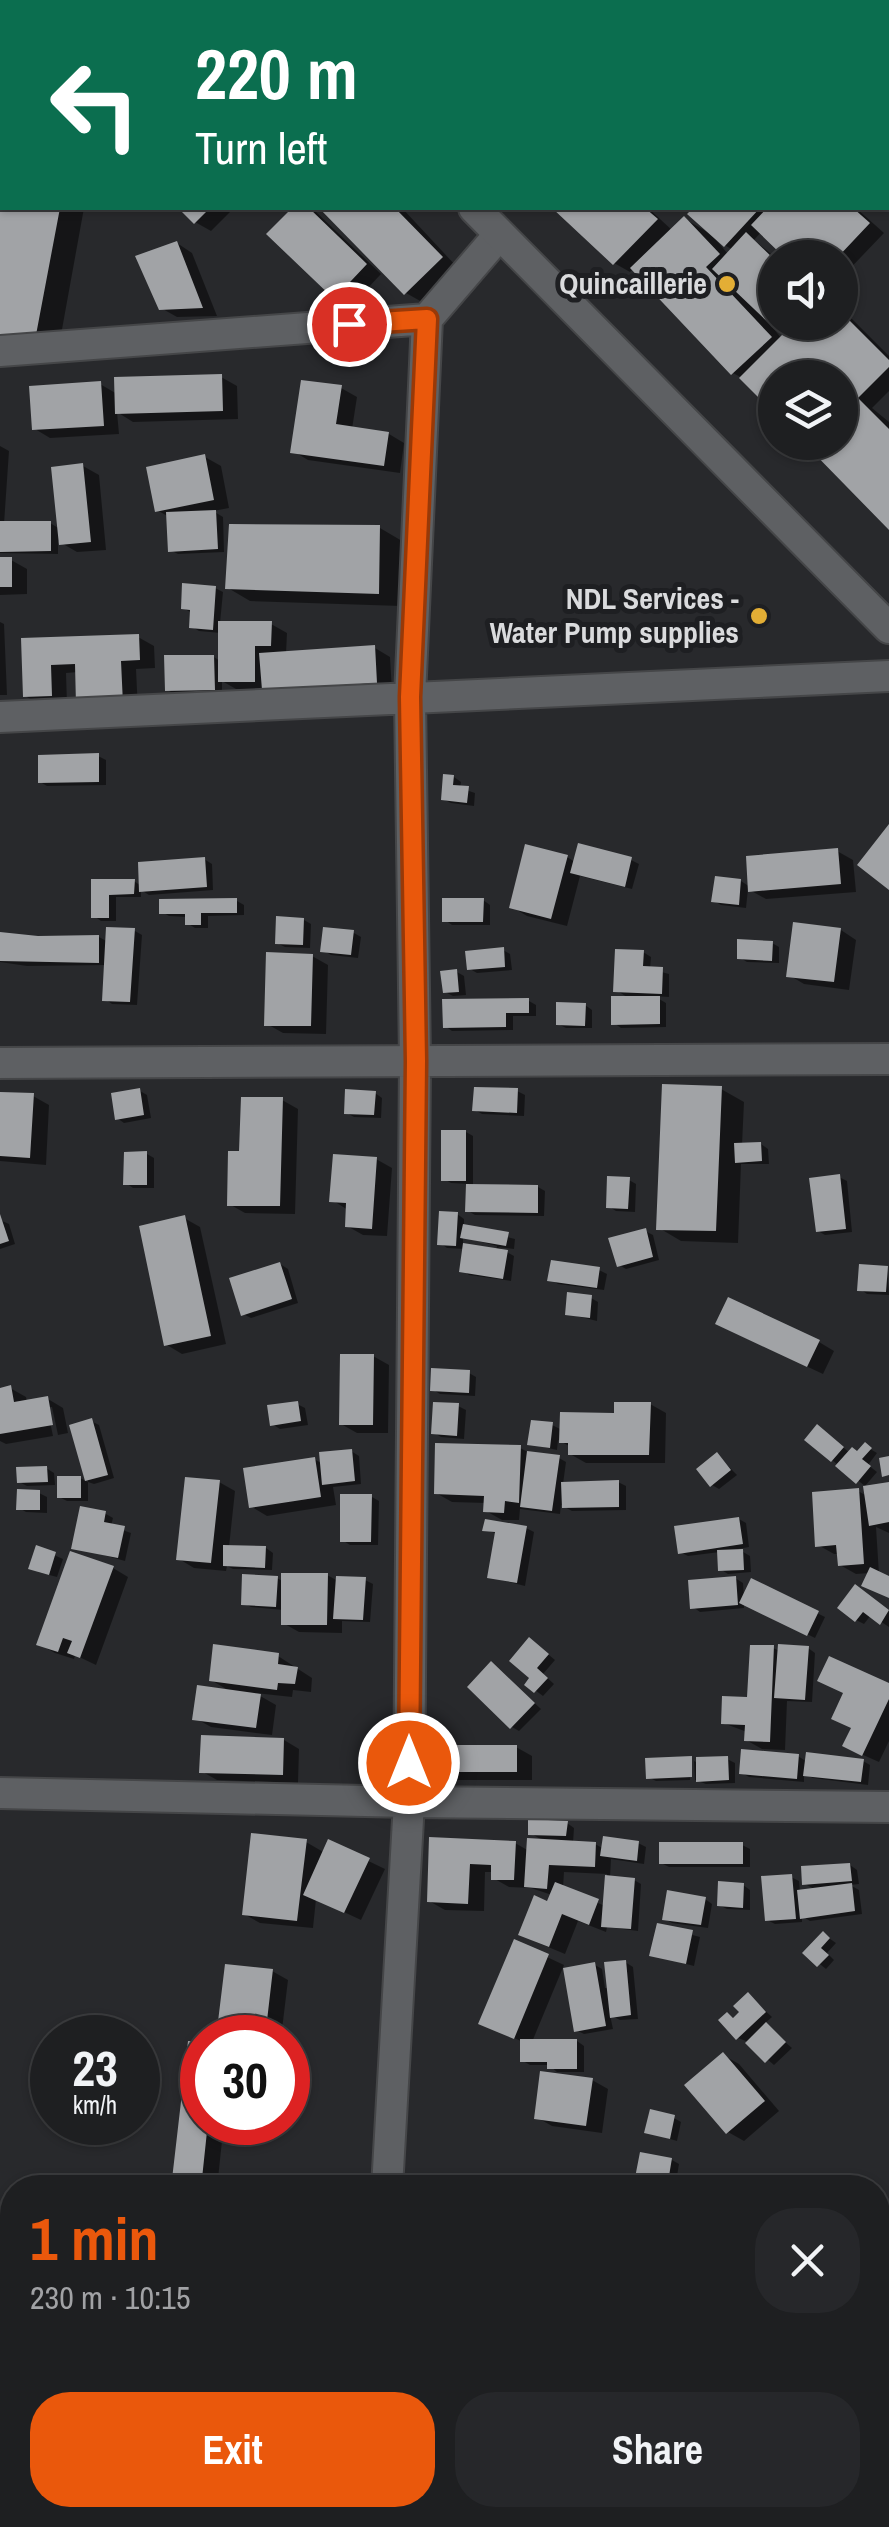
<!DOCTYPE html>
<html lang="en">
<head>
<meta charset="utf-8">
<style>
  :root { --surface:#1e1f21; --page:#26272a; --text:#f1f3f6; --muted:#a1a2a5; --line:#3c3d3f; --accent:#ea580c }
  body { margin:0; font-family:"Archivo Narrow",sans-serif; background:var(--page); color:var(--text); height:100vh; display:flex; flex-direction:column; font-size:38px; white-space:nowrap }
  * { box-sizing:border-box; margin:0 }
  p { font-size:32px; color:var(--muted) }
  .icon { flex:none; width:55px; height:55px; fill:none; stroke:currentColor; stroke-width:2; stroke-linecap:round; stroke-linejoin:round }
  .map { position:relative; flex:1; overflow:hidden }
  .sheet { position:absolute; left:0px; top:2175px; width:890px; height:352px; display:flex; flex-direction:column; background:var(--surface); border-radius:40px 40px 0 0; box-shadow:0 2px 8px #0004,0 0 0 2px var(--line) }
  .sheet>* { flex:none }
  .guide { position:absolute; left:0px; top:0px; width:890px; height:210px; box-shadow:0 2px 8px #0004,0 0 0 2px var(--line); background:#0b6e4f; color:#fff; overflow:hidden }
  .fabs { position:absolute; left:758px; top:240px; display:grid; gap:20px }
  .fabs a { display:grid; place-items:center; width:100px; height:100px; border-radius:50%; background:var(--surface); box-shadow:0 2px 8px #0004,0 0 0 2px var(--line); font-size:50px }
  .speed { position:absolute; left:30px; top:2015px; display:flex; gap:20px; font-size:50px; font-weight:700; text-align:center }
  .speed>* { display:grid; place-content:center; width:130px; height:130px; border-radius:50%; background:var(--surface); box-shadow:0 2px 8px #0004,0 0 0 2px var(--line); line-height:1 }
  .speed small { font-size:25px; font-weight:400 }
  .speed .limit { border:15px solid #d22; background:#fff; color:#111 }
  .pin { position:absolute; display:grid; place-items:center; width:85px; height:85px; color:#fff; margin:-42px; border:5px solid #fff; border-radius:50%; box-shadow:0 2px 10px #0007 }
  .me { position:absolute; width:110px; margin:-55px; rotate:0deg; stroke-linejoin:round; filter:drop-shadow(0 0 8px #0008) }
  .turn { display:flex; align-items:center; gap:35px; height:210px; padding:0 30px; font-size:45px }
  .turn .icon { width:130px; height:130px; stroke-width:2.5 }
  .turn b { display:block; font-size:70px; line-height:85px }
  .round { display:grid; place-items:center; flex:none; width:105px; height:105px; border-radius:40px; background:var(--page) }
  .headline { display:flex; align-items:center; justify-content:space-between; height:170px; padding:0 30px }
  h1 { font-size:60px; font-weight:700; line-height:75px; color:var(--accent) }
  .cta { display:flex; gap:20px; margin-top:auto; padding:20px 30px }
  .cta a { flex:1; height:115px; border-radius:40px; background:var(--accent); color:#fff; font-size:40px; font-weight:700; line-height:115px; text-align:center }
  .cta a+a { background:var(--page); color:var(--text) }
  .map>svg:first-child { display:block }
</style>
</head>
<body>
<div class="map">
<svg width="889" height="2527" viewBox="0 0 889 2527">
  <rect width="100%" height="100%" fill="#28292c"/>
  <path fill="#0007" fill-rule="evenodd" d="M61,0H192L196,2H64Z
    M462,0H528L459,2Z
    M0,55L2,57V152L0,151Z
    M0,168L2,208H84L59,346L0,350Z
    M182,208H234L211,231L195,222Z
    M296,208H309L316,212L381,274L351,306L335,296L270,234Z
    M322,208H402L457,267L422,302L406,293Z
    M556,208H648L673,231L685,219L709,233L691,214L697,208H856L884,233L840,279V258H789L762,231L754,240L776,258L775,322H840V307L889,356V391L872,408L889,422V526L840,442V378H775V411L744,379L733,373L634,268L630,272L614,263ZM716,240L733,250L728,254ZM768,322L787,334L782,339Z
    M177,243L192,253L217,316L177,317L161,308Z
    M221,377L237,386L238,419L133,422L117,412L119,434L50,438L35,429L100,384L117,394Z
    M341,388L357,397L352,429L389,434L404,443L400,473L308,460L293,451Z
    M0,446L9,451L4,524L50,523L60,529L83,466L99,475L106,550L77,552L58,541V554L0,553Z
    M205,457L221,466L229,508L213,511L223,517L224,552L178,554L170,550L169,517L157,510Z
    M380,528L402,541L401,606L250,601L228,588Z
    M0,560H11L27,569V594L0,595Z
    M215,588L223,592L220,623L271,624L287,633L286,654L375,648L390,657L392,691L280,698L266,689H236L222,681V693L175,694L167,690L214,657L220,661L221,633L199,631L191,626L192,613L183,608Z
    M0,622L4,624L7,695H0Z
    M138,637L154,646L155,668L136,669L138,711L78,672L66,673L67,704L41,705L25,696L23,641Z
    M98,756L106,760V785L47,786L40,782Z
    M454,777L461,782L460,788L475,793L474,806L451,803L443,799Z
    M837,851L853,860L856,892L766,899L748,889L746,908L721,905L714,901L741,881L750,887Z
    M567,857L575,862L631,860L639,864L632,889L580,876L567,926L527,916L512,907Z
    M204,859L212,864L213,890L149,895L141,890V897H116V921H101L94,916V882L134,881L141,886Z
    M483,900L490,905V925H452L445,920Z
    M237,901L244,905V915L208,916V928H195L187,923V917L169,916L162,912Z
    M304,920L311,924L310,948L285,947L277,943Z
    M841,930L856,940L849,990L804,984L789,975Z
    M135,931L142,935L137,1005L112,1004L105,999L107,965L27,966L0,962V933L37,938L99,937L108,942Z
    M354,933L361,937L358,958L331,955L323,950Z
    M772,943L779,947V963L747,962L739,957Z
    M503,950L510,954L512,970L477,973L470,969Z
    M643,952L651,957L650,969L669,974V997L654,996L666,1003V1027L621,1028L614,1023L630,999L616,990Z
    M312,956L328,965L326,1034L283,1033L267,1024Z
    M457,972L464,976L466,995L453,996L445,992Z
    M529,1001L536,1005V1016H513V1030L452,1031L445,1026Z
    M585,1005L592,1010V1028H566L558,1024Z
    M721,1089L744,1102L742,1145L761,1144L768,1149L769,1164H741L738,1243L681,1241L659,1228Z
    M140,1091L147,1095L151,1118L124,1123L117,1118Z
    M517,1091L525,1095L524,1116L482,1114L475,1110Z
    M375,1093L382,1098L381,1118L354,1117L347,1113Z
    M0,1094L33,1096L49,1105L46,1165L0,1161Z
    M282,1100L298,1109L295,1214L245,1213L229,1204L242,1154Z
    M466,1132L473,1136V1186L538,1187L545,1191L544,1216L475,1215L468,1211V1184L451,1183L444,1179Z
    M147,1154L154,1158V1188H133L126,1183Z
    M376,1159L392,1168L387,1236L363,1235L347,1226L348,1210L332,1200Z
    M839,1177L847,1181L852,1232L825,1235L818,1231Z
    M629,1180L636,1184L635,1212L616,1211L608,1206Z
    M457,1214L464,1219V1226L515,1239L514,1249L498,1247L514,1256L511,1281L469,1275L462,1270L465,1249L447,1248L440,1243ZM463,1237L497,1246L496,1250L463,1246Z
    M184,1218L200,1227L226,1344L182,1354L167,1345Z
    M0,1220L9,1224L15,1244L0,1249Z
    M645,1231L653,1235L659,1260L626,1269L619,1265Z
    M280,1264L288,1269L298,1303L251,1318L243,1314Z
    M887,1268L889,1295L867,1294L860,1289Z
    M599,1270L607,1274L604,1290L558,1284L550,1279Z
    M591,1298L598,1302L597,1321L568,1314Z
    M733,1332L819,1342L834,1351L823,1374Z
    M373,1356L389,1365L388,1433H357L341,1424Z
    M469,1373L476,1377L475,1396L440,1394L432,1389Z
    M10,1388L26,1397L27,1402L48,1399L63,1408L68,1433L58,1435L52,1407H47L53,1436L6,1444L0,1441V1390Z
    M297,1404L305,1408L308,1425L280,1429L272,1424Z
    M650,1404L666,1413L665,1463H586L570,1454L571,1447L558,1440L557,1450L530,1444L552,1425L562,1430Z
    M458,1406L466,1410L464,1439L441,1437L433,1432Z
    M91,1421L99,1425L114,1478L94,1484L88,1482L72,1427Z
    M824,1432L850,1453L858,1454L865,1446L877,1453L868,1465L877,1472L865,1486L832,1460Z
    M520,1448L532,1454L559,1458L566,1462L563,1484L618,1482L626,1486V1510L572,1511L561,1505L560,1514L520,1509L519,1520H502L486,1511V1503L452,1502L436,1493Z
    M351,1451L359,1456L361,1484L333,1487L336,1505L267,1516L252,1507L314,1459L323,1464Z
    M717,1455L737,1475L719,1489L712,1485Z
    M46,1468L54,1473L55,1485L27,1486L19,1482Z
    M80,1478L88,1482V1501H67L59,1497Z
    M219,1482L235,1491L229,1547L266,1548L273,1553L272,1570L233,1569L227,1566L226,1571L194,1568L179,1559Z
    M889,1484V1533L876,1527L879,1574L889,1579V1597L870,1573L856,1574L840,1565L839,1554H834L818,1545L858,1491L867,1496Z
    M39,1493L47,1497V1513L26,1512L19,1508Z
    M372,1497L379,1501L378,1545H350L342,1540Z
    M82,1509L106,1514L113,1518L111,1526L131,1533L125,1561L74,1547Z
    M739,1519L746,1523L749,1547L738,1549L750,1556L751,1572L728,1574L720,1569V1552L688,1556L680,1552Z
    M526,1528L534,1532L525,1586L490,1577L497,1534L485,1529Z
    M38,1548L63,1559L57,1577L38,1572Z
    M113,1568L128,1577L96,1665L75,1655L74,1659L55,1653L39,1644Z
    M327,1575L338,1581L365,1580L373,1584L370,1622L342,1621V1633L299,1632L283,1623V1610L251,1607L243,1603L277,1578L284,1582Z
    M735,1578L743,1583L744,1598L752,1581L825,1617L815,1638L744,1603V1608L700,1612L693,1607Z
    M863,1592L889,1612V1627L871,1615L864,1624L856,1620Z
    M537,1645L555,1660L543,1674L554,1684L543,1696L527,1684L532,1678Z
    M773,1648L780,1651L808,1648L815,1653L812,1702L787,1701L785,1750L762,1749L746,1740L747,1732L723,1723L750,1699Z
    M278,1656L312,1678L311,1692L293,1690L292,1697L255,1693L276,1705L272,1735L211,1727L195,1718L233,1693L211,1680Z
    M492,1664L541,1709L519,1731L512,1727Z
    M889,1686V1741L879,1762L861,1754Z
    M284,1740L299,1749L298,1783L217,1780L201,1771Z
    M516,1747L532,1756V1780H451L436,1771Z
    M798,1756L807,1762L863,1761L870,1765L868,1785L813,1778L804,1774V1782L749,1777L742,1773Z
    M691,1759L690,1780L656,1781L648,1777V1760Z
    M727,1759L735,1763V1783L706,1784L695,1780L694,1761L698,1763Z
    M567,1823L574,1828L573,1843L595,1844L604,1849L638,1843L646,1847L644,1864L611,1859L610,1878L634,1880L641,1884L638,1931L607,1927L606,1932L578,1921L565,1954L536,1942L521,1933L549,1904L552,1895L531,1888L509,1887L493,1878L494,1872H485L484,1911L445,1910L429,1901L432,1840L515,1843L529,1851L544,1841L530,1833ZM564,1872L607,1874L605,1906L563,1888Z
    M306,1842L325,1853L329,1842L385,1869L361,1920L316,1899L313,1928L260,1923L244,1914Z
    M742,1845L750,1849V1867H669L661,1863Z
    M850,1865L857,1870L859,1884L850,1885L859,1890L862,1914L810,1921L802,1916V1922L775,1924L767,1920L791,1877L799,1881L800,1892L816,1890L805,1884Z
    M743,1885L750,1890V1910L727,1909L719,1905Z
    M705,1899L712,1904L708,1928L672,1923L665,1919Z
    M658,1926L700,1937L694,1966L652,1955Z
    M823,1934L836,1943L827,1953L834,1960L826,1969L806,1953Z
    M515,1942L564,1965L532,2042L577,2041L584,2046V2072H557L549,2065H530L523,2061V2042L481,2023Z
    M625,1962L633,1967L638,2019L620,2020L610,2015L613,2029L584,2034L576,2030L595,1965L602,1969L605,1988H609Z
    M272,1971L288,1980L281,2038H220Z
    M748,1995L772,2017L764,2024L792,2048L774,2065L746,2041L738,2038L728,2015L735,2019L742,2013Z
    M190,2043L202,2045V2122H224L217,2188H174Z
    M723,2055L739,2064L779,2111L744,2141L728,2132Z
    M592,2080L608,2089L602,2133L552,2126L536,2117Z
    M674,2118L681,2122L677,2141L647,2132Z
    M672,2160L679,2164L675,2188H636Z"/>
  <path fill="#a1a3a6" d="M0,208H60L36,335L0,337Z
    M178,208H210L194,224Z
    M292,208H309L367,264L334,299L266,234Z
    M319,208H395L443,257L404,295Z
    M552,208H645L658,219L613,265Z
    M693,208H760L724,247L687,214Z
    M767,208H853L870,223L837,258H785L751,225Z
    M684,216L720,254L706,267L772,337L731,375L630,268Z
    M746,232L775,260V322H784L777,331L712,269Z
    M177,241L203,308L159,310L135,256Z
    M840,311L889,360V367L858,398L889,429V530L803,442H840V378H775V414L739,378L795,322H840Z
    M222,374L223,411L115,414L114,377Z
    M301,380L342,385L336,424L389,432L384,466L290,453Z
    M101,381L104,426L32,430L29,386Z
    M205,454L214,500L155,512L146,467Z
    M83,463L91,542L59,545L51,467Z
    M216,510L218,549L168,552L166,512Z
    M0,521H51V551L0,552Z
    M229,524L380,525L379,594L225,589Z
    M0,557H12V587H0Z
    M182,583L216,586L213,630L189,628L190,610L181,609Z
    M218,621H272L271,646H255V682H218Z
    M139,634L140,660L121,661L123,704L76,705L75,664L51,665L52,696L23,697L21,638Z
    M375,645L377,683L262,690L259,653Z
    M164,655H214L215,690L165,691Z
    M99,753V782L38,783V755Z
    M443,774L454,775L453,785L469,786L467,803L441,800Z
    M889,824V890L857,865Z
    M578,843L632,857L625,887L570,873Z
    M525,844L568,855L551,919L509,908Z
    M838,848L841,884L748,892L746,856Z
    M205,857L207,887L139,892L138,862Z
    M715,876L741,879L739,905L711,902Z
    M91,879H135L134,894L109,895V918H91Z
    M237,898V913H201V925H185V914H159V899Z
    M442,898H484L483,922H442Z
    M276,916L304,918L303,945L275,944Z
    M793,922L841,928L834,982L786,977Z
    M106,927L135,928L130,1002L102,1001Z
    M323,927L354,930L351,955L320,952Z
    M0,932L38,936L99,935V963L0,961Z
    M737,939L773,941L772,961L737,959Z
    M504,947L505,967L467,970L465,951Z
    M615,949L644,950L643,966L663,967L662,994L613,992Z
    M266,952L313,954L311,1026H264Z
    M457,969L459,992L443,993L440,971Z
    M611,996H660V1024L611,1025Z
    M529,998V1013H506V1027L443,1028L442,999Z
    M556,1002L586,1003L585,1026L556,1025Z
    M662,1084L722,1086L716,1231L656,1230Z
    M474,1087L518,1088L517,1113L472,1111Z
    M140,1088L144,1115L115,1120L111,1093Z
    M345,1089L376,1091L374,1115L344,1114Z
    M0,1092L34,1093L30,1158L0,1156Z
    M241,1097H283L280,1206H227L228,1151H239Z
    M441,1130H466V1181H441Z
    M761,1142L762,1161L735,1163L734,1143Z
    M147,1151V1185H123L124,1152Z
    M333,1154L377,1157L372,1229L345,1227L346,1203L329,1202Z
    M840,1174L846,1229L816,1232L809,1178Z
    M607,1176L630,1177L628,1209L606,1208Z
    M466,1184L538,1185V1213L465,1212Z
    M439,1211L458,1212L456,1246L437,1245Z
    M0,1214L9,1241L0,1244Z
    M185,1215L211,1336L164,1346L139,1226Z
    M463,1224L509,1232L506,1246L460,1238Z
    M646,1228L653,1257L617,1267L608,1238Z
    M463,1243L508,1250L503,1279L459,1272Z
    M551,1260L600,1267L597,1288L547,1281Z
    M280,1262L292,1299L241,1316L229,1278Z
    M859,1264L888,1266L886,1292L857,1291Z
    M567,1292L592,1295L590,1318L565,1315Z
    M728,1297L820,1340L807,1367L715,1324Z
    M340,1354H374L373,1425H339Z
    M431,1368L470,1370L469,1393L430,1391Z
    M11,1385L14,1402L48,1396L53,1425L0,1434V1388Z
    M298,1401L301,1421L270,1426L267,1405Z
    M433,1402L459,1403L457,1436L431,1434Z
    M614,1402H651L649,1455H568V1443H559L560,1412L614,1413Z
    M92,1418L108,1475L85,1481L69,1425Z
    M531,1420L553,1422L550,1448L527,1445Z
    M817,1424L844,1447L831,1462L804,1440Z
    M865,1442L872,1448L862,1459L871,1466L856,1484L835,1466L852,1447L857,1451Z
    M435,1443L521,1445L519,1503L505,1501L504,1513L483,1512L484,1496L434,1494Z
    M352,1449L355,1481L322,1485L319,1452Z
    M527,1451L560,1455L552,1511L520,1507Z
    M717,1452L731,1470L710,1487L696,1469Z
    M889,1456V1475L882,1477L879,1458Z
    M315,1457L321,1497L249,1508L243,1468Z
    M47,1466L48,1482L17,1483L16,1467Z
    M57,1476H81V1498H57Z
    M185,1477L220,1480L211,1563L176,1560Z
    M619,1480V1507L562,1508L561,1482Z
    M889,1482V1522L869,1526L863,1486Z
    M859,1488L864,1564L838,1566L836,1545L815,1547L812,1492Z
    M17,1489L40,1490V1510H16Z
    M340,1494H372L371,1542H340Z
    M80,1506L106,1511L104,1522L125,1526L118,1558L71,1549Z
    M739,1517L743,1544L678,1554L674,1526Z
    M485,1519L527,1526L517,1583L487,1578L495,1532L482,1531Z
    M36,1545L56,1552L49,1575L28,1569Z
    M223,1545L266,1546L265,1568L223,1566Z
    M743,1549L744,1570L718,1571L717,1550Z
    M70,1551L114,1566L80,1658L67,1653L72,1641L63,1638L58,1652L36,1645Z
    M870,1567L889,1576V1598L861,1586Z
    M281,1573H328L327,1625H281Z
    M242,1574L278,1576L276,1607L241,1605Z
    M336,1576L366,1577L363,1620L333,1619Z
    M736,1576L738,1605L690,1609L688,1580Z
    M751,1578L819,1611L807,1636L739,1603Z
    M855,1584L889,1610L880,1625L863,1612L855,1622L837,1608Z
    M529,1637L549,1654L537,1668L548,1678L534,1693L524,1685L529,1678L509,1661Z
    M213,1644L279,1653L278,1664L298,1667L295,1684L278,1683L277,1690L209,1681Z
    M778,1644L809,1646L805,1700L774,1698Z
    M750,1645H774L770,1742L744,1741L745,1725L721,1724L722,1696L747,1697Z
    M829,1656L889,1683V1699L862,1756L842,1746L851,1728L831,1719L843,1693L817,1681Z
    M491,1661L535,1703L510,1729L467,1687Z
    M197,1685L261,1694L256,1728L192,1720Z
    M201,1735L284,1738L283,1775L199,1773Z
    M434,1745H517V1772H433Z
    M741,1749L799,1754L797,1779L739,1774Z
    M806,1752L864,1759L861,1782L803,1776Z
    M692,1756V1777L646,1779L645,1758Z
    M728,1756L729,1780L696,1782V1757Z
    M528,1819L568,1821L566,1836L528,1835Z
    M251,1833L307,1839L297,1921L242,1915Z
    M603,1836L639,1841L637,1861L600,1856Z
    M429,1837L516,1841L514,1880H491V1865L470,1864L468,1904L427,1902Z
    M527,1838L596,1842L595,1867L549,1865L547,1889L524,1887Z
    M328,1839L370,1858L344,1913L303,1895Z
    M659,1842H743V1864H659Z
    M850,1863L852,1881L802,1885L801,1866Z
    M792,1874L796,1919L765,1921L761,1876Z
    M605,1875L635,1878L631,1929L601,1927Z
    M718,1881L744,1883L743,1908L717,1906Z
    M555,1882L599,1899L589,1925L562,1914L549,1947L518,1935L534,1895L547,1901Z
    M852,1883L855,1911L800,1919L797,1890Z
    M667,1890L706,1897L701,1925L662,1920Z
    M657,1923L693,1930L686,1964L649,1956Z
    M823,1931L830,1938L821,1948L829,1955L817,1967L802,1953Z
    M514,1939L549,1954L514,2039L478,2024Z
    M626,1960L631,2015L610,2018L604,1962Z
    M595,1962L606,2026L574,2032L563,1968Z
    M225,1964L273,1969L265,2038H216Z
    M748,1992L766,2012L736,2040L718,2020L727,2012L733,2018L739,2012L733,2006Z
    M766,2022L786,2042L765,2063L745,2043Z
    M520,2039H577V2069H547V2062H520Z
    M188,2041L202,2042V2122H208L201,2188H171Z
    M723,2052L765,2101L726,2134L684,2085Z
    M540,2071L593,2078L586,2126L534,2119Z
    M650,2109L675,2115L670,2139L644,2133Z
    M640,2152L672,2158L667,2188H633Z
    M878,2306L889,2308V2333L878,2332Z"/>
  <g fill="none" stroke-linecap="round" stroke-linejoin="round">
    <g stroke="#454648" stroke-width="34">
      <path id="minor" d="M0,351L427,319
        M0,717L889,676
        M0,1063L889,1059
        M0,1793L409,1802L889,1807
        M387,2188L409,1802L415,1061L410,697L427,319L499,235
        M0,2267L12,2268
        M878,2361L889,2362
        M384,2515V2527"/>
    </g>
    <g stroke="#454648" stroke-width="34">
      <path id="tertiary" d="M285,0L287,2
        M474,208L889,628"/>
    </g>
    <use href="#minor" stroke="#5e6063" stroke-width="30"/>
    <use href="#tertiary" stroke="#5e6063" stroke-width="30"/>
  </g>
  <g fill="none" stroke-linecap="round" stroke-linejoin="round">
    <g stroke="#983908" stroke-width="25">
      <path id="route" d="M349,324L427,319L410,697L416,1061L409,1763"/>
    </g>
    <use href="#route" stroke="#ea580c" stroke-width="18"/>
  </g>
  <g fill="#e3ae35" stroke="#1e1f22" stroke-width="4">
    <circle cx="727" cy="284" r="10"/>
    <circle cx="759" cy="616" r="10"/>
  </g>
  <g text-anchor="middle" stroke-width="10" stroke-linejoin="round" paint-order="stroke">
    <g font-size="30" font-weight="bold" fill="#dadbdd" stroke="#1e1f22" text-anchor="end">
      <text x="707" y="294">Quincaillerie</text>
      <text x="739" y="609">NDL Services -<tspan x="739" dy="34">Water Pump supplies</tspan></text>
    </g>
  </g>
</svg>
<div class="fabs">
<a><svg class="icon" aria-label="sound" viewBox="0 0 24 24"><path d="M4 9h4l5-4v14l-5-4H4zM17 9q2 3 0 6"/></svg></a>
<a><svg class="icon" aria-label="layers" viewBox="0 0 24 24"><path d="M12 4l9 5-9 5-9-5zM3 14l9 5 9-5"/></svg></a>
</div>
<div class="speed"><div>23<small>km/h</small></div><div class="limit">30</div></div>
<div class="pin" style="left:349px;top:324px;background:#d93025"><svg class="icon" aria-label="arrive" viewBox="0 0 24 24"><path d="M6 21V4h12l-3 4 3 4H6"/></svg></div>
<svg class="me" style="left:409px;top:1763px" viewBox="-20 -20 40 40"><circle r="17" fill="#ea580c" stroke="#fff" stroke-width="3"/><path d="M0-11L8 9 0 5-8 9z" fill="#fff"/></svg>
<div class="guide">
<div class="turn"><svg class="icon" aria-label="left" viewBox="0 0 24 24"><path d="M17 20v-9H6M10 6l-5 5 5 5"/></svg><div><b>220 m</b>Turn left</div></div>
</div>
<section class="sheet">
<div class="headline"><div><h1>1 min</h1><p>230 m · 10:15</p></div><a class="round"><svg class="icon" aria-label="close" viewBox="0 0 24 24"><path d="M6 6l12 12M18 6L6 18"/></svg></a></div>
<div class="cta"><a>Exit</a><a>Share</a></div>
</section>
</div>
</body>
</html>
